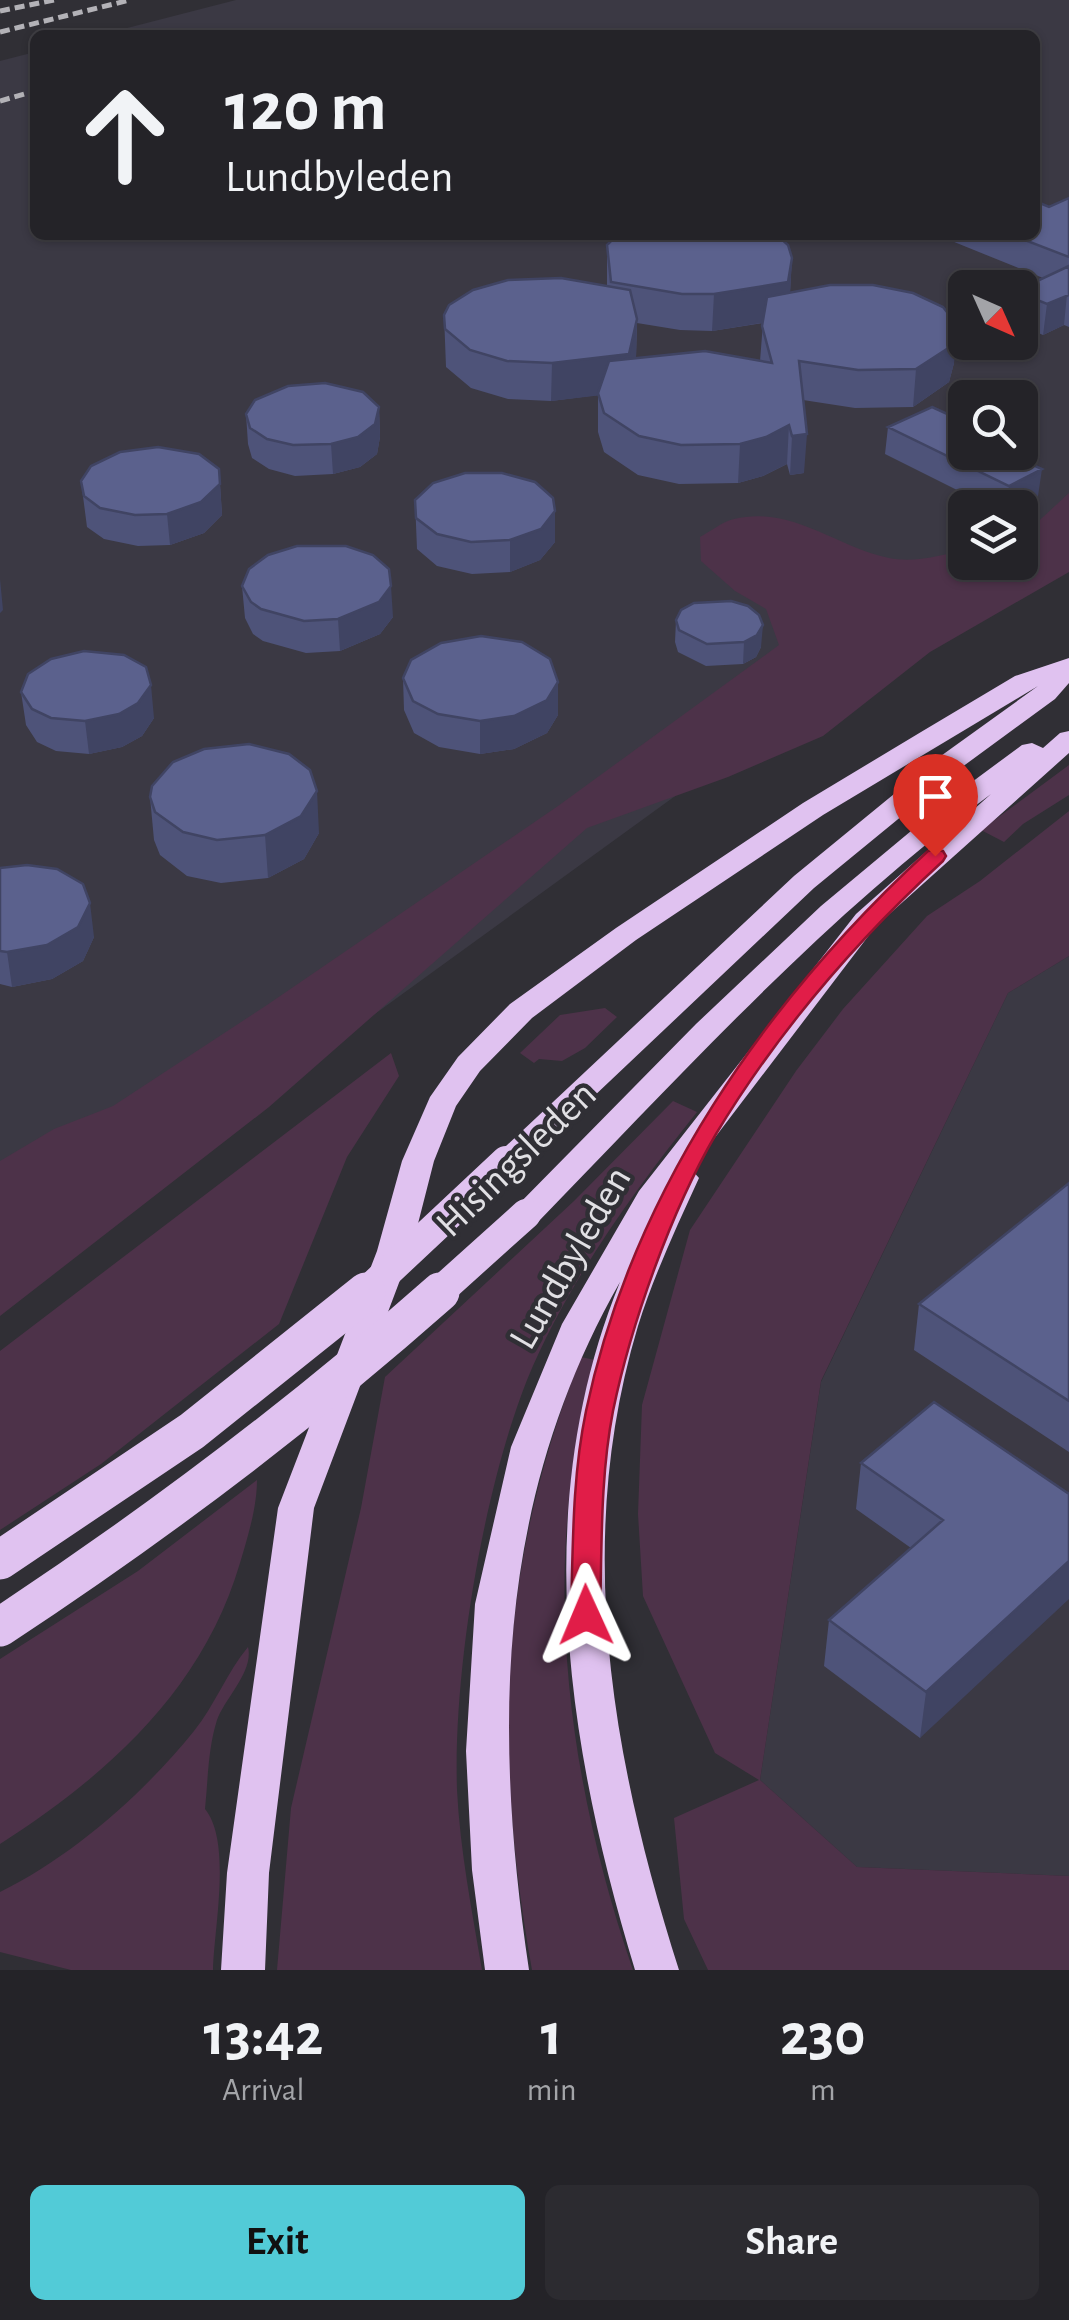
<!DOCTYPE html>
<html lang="en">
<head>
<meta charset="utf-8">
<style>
  :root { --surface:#242328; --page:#2c2b30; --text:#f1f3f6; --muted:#a3a4a8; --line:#414045; --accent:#52cbd7 }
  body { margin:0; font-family:"Alegreya Sans",sans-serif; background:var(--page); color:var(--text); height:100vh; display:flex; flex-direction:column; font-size:38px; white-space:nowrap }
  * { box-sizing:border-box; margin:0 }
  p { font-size:32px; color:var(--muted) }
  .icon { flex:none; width:55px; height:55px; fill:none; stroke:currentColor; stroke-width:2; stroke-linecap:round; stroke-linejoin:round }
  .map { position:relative; height:1970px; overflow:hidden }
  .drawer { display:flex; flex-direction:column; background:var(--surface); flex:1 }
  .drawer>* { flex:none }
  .banner { position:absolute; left:30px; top:30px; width:1010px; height:210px; border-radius:15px; box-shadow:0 2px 8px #0004,0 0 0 2px var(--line); background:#242328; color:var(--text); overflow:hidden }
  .needle { width:65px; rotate:135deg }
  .fabs { position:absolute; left:948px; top:270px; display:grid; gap:20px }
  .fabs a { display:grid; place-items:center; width:90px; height:90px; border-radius:15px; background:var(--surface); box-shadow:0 2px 8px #0004,0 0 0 2px var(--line); font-size:50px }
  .pin { position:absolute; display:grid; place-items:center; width:85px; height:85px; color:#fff; margin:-102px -42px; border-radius:50% 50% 50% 0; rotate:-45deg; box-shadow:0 0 10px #0007 }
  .pin .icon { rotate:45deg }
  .me { position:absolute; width:110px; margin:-55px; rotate:359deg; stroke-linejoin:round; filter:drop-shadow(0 0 8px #0008) }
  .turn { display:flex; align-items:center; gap:35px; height:210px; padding:0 30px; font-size:45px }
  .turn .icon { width:130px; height:130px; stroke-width:2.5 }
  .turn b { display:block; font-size:70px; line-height:85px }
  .eta { display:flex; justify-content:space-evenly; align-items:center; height:170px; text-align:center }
  .eta b { font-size:60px; font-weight:600; line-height:70px }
  .button { display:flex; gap:20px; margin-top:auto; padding:20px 30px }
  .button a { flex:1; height:115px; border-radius:15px; background:var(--accent); color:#111; font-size:40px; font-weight:600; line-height:115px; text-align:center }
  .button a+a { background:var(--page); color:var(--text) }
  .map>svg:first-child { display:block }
</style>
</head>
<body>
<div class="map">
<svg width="1069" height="1970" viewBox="0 0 1069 1970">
  <rect width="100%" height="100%" fill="#302f35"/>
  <path fill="#3b3944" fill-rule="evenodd" d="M236,0H1069V547L700,778L0,1286V61L35,52V235H1035V35H100ZM965,288H1020V342H965ZM965,398H1020V452H965ZM965,508H1020V562H965Z
    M1069,956V1876L857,1867L760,1780L821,1382L1008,993Z"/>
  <path fill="#4d3249" d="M1069,493V572L930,652L823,736L728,777L587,828L269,1107L0,1316V1161L54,1129L113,1106L267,1005L558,806L779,645L766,609L735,591L701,561L700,537C710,532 723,521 734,519C791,505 836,547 889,558C913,563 942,556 965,549V562H1020V533L1029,530Z
    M1069,765V795L1023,824L1004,842L981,830Z
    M1069,811V956L1008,993L821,1381L760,1780L857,1867L1069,1876V1970H708L684,1919L674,1818L759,1780L715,1753L643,1596L638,1514L642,1405L690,1230L796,1071L843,1009L927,916L980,881Z
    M605,1008L617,1017L585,1048L562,1061L539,1059L534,1063L520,1053L560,1015Z
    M391,1053L399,1076L347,1157L279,1324L101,1464L0,1530V1351Z
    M673,1101L697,1112C633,1192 566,1285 527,1380C483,1491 453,1671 457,1790C460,1850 472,1911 482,1970H277L291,1808L361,1508L385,1377L574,1201Z
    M581,1357L595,1360C582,1396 577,1435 572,1472C550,1641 578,1810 633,1970H532C493,1750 498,1566 581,1357Z
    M257,1480C257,1507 248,1536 240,1563C203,1689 108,1775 0,1844V1659L138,1571Z
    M248,1647C254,1671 225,1698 217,1720C208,1748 208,1780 205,1809C232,1842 214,1928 213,1970H71L0,1952V1892C73,1856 143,1794 194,1731C215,1705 227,1672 248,1647Z"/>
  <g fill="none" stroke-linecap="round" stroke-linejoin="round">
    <path fill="#e0c2f0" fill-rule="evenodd" d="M1069,658V683L1055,699L958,770L814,888L517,1169L506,1172L495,1169L490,1161L794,876L938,758L1038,686L823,815L636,940L532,1018L480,1071L456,1106L434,1161L411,1251L314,1508L269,1873L265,1970H221L227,1873L278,1508L377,1251L402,1161L430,1097L458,1057L510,1004L616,928L803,803L921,732L1015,676Z
      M1069,731V753L876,926L691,1169L699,1178C677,1226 654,1275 638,1326C573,1542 612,1760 679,1970H635C567,1746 529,1505 620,1282C496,1500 493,1728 529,1970H485L472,1870L466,1751L475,1604L511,1447L562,1324L639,1191L856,914L991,794C824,917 682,1074 538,1222L526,1225L514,1222L509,1214L696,1024L821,906L953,796L1022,745L1032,743L1043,748L1060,733Z"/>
    <path stroke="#b3b2b7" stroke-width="5" stroke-dasharray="10 5" stroke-linecap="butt" d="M0,11L54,0
      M0,32L130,0
      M0,101L35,91"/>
    <path stroke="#e0c2f0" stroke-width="30" d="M364,1294L506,1161
      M437,1294L526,1214"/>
    <path stroke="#e0c2f0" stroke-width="39" d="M0,1560L192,1431L366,1292
      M0,1627C155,1525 301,1415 440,1292"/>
  </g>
  <path fill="#4e5379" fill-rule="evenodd" d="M1069,198V327L1064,325L1043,335L1020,325V289L1043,278L937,235H1035L1049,207Z
    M607,245L792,258L790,292L954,363L949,382L913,407L855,408L803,400L804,473L790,475L787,464L763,476L738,483L679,484L638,475L604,452L598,432V395L551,401L508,399L471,388L446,367L444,315L607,286ZM637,323L680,330L712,331L763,323L760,361L636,358Z
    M379,407L380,437L377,454L360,467L333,474L295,476L269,469L252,458L248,444L246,414Z
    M888,427L1027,463L1038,496L1017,508H993L885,454Z
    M219,469L222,515L204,533L170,545L138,546L104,539L87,527L81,481Z
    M415,500L555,511V542L540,560L510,572L472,574L437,566L417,549Z
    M242,586L393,617L380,634L340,651L306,653L263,641L253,634L245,618Z
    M676,620L761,647L756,657L743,664L706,666L678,652L675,642Z
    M403,678L558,715L547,733L514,749L480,754L439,747L414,733L404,710Z
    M21,692L154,718L142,736L122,747L89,754L56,751L37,742L26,725Z
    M150,797L319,833L304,859L268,878L221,883L187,876L160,855L154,840Z
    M0,868L94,937L83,961L52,979L12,987L0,984Z
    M1069,1183V1452L914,1350L919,1304Z
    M861,1463L1069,1494L920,1738L824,1666L829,1620L911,1548L856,1509Z"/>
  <path fill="#404463" d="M792,258L790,295L785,319L712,331L714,294Z
    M1067,294L1064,325L1043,335L1047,304Z
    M637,319L636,357L628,392L551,401L552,363Z
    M958,326L954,363L949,382L913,407L916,369Z
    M379,407L380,437L377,454L360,467L333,474L331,444Z
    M789,425L787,464L763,476L738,483L740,444Z
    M807,434L804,473L790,475L792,436Z
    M1029,453L1026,478L1042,469L1038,496L1017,508H1006L1009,486L1017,458Z
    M220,484L222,515L204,533L170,545L167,514Z
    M555,511V542L540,560L510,572V540Z
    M0,579L3,610L0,613Z
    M391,586L393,617L380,634L340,651L338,619Z
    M763,625L761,647L756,657L743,664L744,642Z
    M558,682V715L547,733L514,749L480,754V721Z
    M151,685L154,718L142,736L122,747L89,754L85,721Z
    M317,791L319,833L304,859L268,878L265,835Z
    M90,903L94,937L83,961L52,979L12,987L7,952Z
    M1069,1561V1599L920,1738L926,1692Z"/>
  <path fill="#5b618d" stroke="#404463" stroke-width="2.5" d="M1069,198V257L1012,235H1035V201L1049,207Z
    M617,235H777L788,245L792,258L788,282L714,294H682L611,282L607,245Z
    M1069,266V295L1047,304L1020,293V289Z
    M561,278L630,290L637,319L629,354L552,363L507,361L470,350L445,329L444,315L449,305L473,290L508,280Z
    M830,285H873L913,293L943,307L958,326L953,345L916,369L858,370L799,361L807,434L792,436L789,425L766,437L740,444L681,445L639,436L604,413L598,393L609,361L705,351L772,363L762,326L767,297Z
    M325,383L363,392L379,407L375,424L358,437L331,444L293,445L267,439L250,428L246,414L255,400L288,386Z
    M932,407L965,422V452H1020V449L1029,453L1017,458L1042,469L1009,486L888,427Z
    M158,447L199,454L219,469L220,484L201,502L167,514L135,515L100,508L84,496L81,481L91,466L120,452Z
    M465,473H502L535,482L553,498L555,511L541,529L510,540L471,542L437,534L416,518L415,500L433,483Z
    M297,546H346L373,555L389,569L391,586L379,602L338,619L304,621L261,609L251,602L242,586L249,569L268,555Z
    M731,601L748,606L759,615L763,625L757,635L744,642L707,644L679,630L676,620L681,610L694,603Z
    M481,636L522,642L550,659L558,682L547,700L514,716L480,721L438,714L413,701L403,678L411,660L441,643Z
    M84,651L124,655L146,667L151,685L138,703L119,714L85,721L51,718L32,709L21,692L28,674L51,659Z
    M249,744L289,754L310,770L317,791L301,816L265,835L217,840L183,832L155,812L150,797L152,786L173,762L204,749Z
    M27,865L57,869L83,884L90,903L78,927L47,945L7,952L0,951V868Z
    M1069,1183V1401L919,1304Z
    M934,1402L1069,1494V1561L926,1692L829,1620L943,1520L861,1463Z"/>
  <path fill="#e11d48" stroke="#92132f" stroke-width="2.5" d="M935,850L943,851L946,856L943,861C857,940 777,1033 716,1134C671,1211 631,1324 613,1411C600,1478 602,1547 600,1615L596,1623L586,1626L575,1623L571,1615C573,1547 572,1478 586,1411C632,1192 765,1001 928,851Z"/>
  <g text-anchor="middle" stroke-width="9" stroke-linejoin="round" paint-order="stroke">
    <g font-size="40" fill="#e1e0e4" stroke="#302f35">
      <text transform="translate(515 1158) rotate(-44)" y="14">Hisingsleden</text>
      <text transform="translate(569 1257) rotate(-60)" y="14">Lundbyleden</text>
    </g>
  </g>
</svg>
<div class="fabs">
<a><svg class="needle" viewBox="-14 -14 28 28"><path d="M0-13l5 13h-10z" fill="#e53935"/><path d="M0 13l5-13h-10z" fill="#a3a4a8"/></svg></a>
<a><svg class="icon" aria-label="search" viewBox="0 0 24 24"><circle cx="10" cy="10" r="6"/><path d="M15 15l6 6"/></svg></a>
<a><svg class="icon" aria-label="layers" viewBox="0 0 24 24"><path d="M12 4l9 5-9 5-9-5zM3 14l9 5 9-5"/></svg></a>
</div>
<div class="pin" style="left:935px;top:856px;background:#d93025"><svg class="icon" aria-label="arrive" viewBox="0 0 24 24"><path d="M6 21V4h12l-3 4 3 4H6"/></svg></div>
<svg class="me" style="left:586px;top:1615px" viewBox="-20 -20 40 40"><path d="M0-17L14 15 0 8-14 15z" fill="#e11d48" stroke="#fff" stroke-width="4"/></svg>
<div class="banner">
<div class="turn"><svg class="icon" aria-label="ahead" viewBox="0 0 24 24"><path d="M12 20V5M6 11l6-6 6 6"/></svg><div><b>120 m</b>Lundbyleden</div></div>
</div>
</div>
<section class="drawer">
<div class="eta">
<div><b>13:42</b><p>Arrival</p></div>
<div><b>1</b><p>min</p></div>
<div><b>230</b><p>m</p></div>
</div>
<div class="button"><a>Exit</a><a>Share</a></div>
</section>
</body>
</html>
